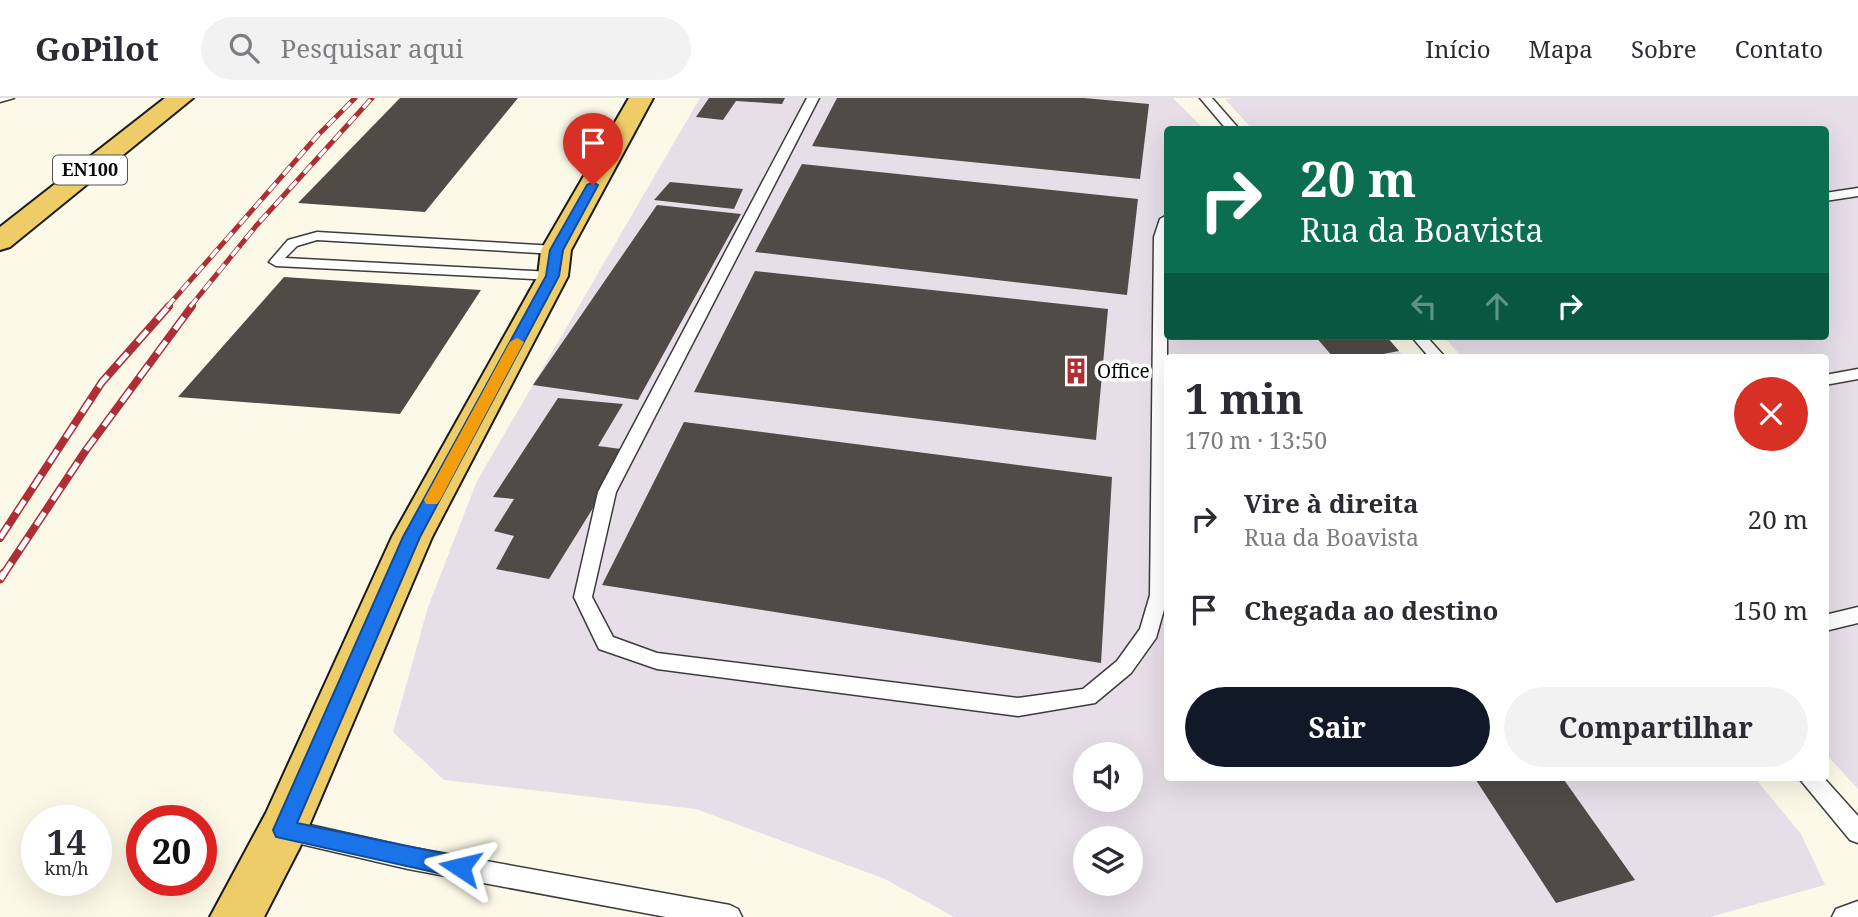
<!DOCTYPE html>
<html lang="pt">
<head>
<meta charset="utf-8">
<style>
  :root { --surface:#fff; --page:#f2f2f3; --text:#2b2b33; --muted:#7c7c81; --line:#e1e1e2; --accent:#111827 }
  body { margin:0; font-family:"Noto Serif",serif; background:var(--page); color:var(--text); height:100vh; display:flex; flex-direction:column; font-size:26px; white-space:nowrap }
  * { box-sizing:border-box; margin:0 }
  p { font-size:23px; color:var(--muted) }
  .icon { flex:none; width:38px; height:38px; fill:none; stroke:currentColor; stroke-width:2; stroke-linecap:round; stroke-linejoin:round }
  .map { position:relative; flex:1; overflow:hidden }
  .sheet { position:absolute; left:1164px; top:256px; width:665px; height:427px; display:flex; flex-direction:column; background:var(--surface); border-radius:7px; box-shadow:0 7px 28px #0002 }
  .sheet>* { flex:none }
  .banner { position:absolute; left:1164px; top:28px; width:665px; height:214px; border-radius:7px; box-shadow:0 7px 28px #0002; background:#0b6e4f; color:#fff; overflow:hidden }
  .controls { position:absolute; left:1073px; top:644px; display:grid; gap:14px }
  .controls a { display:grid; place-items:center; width:70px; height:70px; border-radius:50%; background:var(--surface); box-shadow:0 7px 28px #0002; font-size:35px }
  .speed { position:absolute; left:21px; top:707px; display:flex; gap:14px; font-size:35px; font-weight:700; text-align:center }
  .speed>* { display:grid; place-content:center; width:91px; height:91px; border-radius:50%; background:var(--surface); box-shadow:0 7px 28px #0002; line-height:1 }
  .speed small { font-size:18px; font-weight:400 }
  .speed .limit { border:10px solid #d22; background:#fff; color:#111 }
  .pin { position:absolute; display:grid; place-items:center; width:60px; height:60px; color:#fff; margin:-72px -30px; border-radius:50% 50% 50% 0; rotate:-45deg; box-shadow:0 0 7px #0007 }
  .pin .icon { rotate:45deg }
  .me { position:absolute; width:77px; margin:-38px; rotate:280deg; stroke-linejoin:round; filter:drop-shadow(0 0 5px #0008) }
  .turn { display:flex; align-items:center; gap:24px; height:147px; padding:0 21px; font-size:32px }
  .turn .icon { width:91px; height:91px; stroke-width:2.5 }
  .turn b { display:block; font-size:49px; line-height:60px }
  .lanes { display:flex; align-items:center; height:66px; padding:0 21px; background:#0003; justify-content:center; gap:35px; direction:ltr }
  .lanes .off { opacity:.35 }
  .round { display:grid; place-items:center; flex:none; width:74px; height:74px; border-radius:37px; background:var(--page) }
  .overview { display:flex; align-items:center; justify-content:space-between; height:119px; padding:0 21px }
  h1 { font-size:42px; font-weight:700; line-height:52px }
  .action { display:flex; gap:14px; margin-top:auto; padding:14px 21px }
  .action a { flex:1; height:80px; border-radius:42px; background:var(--accent); color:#fff; font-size:28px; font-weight:700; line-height:80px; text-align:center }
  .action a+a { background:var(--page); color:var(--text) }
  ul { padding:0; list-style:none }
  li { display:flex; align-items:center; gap:21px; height:91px; padding:0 21px }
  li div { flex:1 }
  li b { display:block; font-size:26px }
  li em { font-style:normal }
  header { display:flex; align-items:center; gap:42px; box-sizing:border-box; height:98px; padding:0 35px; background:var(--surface); border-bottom:2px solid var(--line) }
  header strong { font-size:33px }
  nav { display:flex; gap:38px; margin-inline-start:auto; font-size:24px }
  .search { width:490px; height:63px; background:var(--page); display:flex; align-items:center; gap:18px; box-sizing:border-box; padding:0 24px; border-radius:38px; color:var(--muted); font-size:26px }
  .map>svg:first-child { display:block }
</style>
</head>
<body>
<header>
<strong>GoPilot</strong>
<div class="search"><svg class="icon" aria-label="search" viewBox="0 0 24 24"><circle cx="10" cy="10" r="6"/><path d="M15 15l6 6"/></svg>Pesquisar aqui</div>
<nav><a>Início</a><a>Mapa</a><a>Sobre</a><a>Contato</a></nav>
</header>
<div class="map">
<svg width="1858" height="819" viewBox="0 0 1858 819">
  <rect width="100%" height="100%" fill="#fdf9e8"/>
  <path fill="#e7dee8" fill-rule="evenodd" d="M700,0H1173L1204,31L1167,32V238H1386L1404,259H1167V679H1754L1801,736L1825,787L1710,819H954L885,781L696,711L444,682L393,634L428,509L477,383ZM1085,656H1130V702H1085ZM1085,740H1130V786H1085Z
    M1235,0H1858V691L1825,655V259H1462L1443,238H1825V32H1253L1225,1Z"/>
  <path fill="#514b47" d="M400,0H518L425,114L298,105Z
    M709,0H785L782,6L736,3L723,22L696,19Z
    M837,0H1084L1149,6L1140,81L812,48Z
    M802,66L1138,101L1127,197L755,154Z
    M670,84L743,91L734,111L654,102Z
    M657,107L741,116L638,302L533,287Z
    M755,173L1108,211L1096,342L694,294Z
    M284,179L481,192L400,316L178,299Z
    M1315,238H1386L1399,253L1367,259H1333Z
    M558,300L623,306L598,348L629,352L549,481L496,471L514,438L494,433L514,401L493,399Z
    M684,324L1112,379L1101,565L602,487Z
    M1474,679H1562L1635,782L1556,805Z"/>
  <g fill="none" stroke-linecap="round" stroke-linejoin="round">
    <g stroke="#3c3c3c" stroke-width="3">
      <path id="lane" d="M0,0H14L0,4Z
        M807,0H819L616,394L592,499L613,539L657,555L1018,600L1083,591L1117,563L1140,531L1150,497L1154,139L1160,121L1167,117V501L1156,540L1131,575L1095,605L1018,618L657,571L599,551L574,499L598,394Z
        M1200,0H1212L1240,32H1227Z
        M1858,90V98L1825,103V95Z
        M317,134L556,148L563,152L556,156L317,142L297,148L285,160L553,174L560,178L553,182L276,168L269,164L288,142Z
        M1411,238H1426L1445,259H1429Z
        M1858,271V281L1825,287V277Z
        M1858,509V525L1825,533V517Z
        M1798,679H1823L1858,718V745L1850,742Z
        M283,721L408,749L730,807L738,811L742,819H666L408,771L275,740L272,732L275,724Z
        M1858,803V819H1832L1836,811Z"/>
    </g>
    <g stroke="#1a1a1a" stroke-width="4">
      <path id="primary" d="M165,0H193L10,149L0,152V129Z
        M629,0H653L571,152L568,178L432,439L300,749L264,819H210L266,715L392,439L538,178L541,152Z"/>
    </g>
    <use href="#lane" fill="#fff" fill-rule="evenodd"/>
    <use href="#primary" fill="#eecc67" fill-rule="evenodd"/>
    <g stroke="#ad2e35" stroke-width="5">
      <path id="rail-far2" d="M167,209L319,36L355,0
        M190,209L256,128L372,0"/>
    </g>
    <g stroke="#ad2e35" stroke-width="8">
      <path id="rail-far1" d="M0,440L102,284L169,208
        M3,477L86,352L192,208"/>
    </g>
    <g stroke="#ad2e35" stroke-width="9">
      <path id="rail" d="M0,481L4,475"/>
    </g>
    <use href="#rail-far2" stroke="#fff" stroke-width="3.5" stroke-dasharray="11" stroke-linecap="butt"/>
    <use href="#rail-far1" stroke="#fff" stroke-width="5" stroke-dasharray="15" stroke-linecap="butt"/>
    <use href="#rail" stroke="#fff" stroke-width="6" stroke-dasharray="19" stroke-linecap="butt"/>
  </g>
  <path fill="#1a73e8" stroke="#114b97" stroke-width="2" d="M593,84L598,87L563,152L559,178L420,439L297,725L460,759L467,762L470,769L467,777L460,780L276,739L273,732L403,439L546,178L550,152L587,87Z"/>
  <path fill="#f59e0b" d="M517,240L524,244L440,402L437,406H426L424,402L510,244Z"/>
  <defs>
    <g id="building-bare" transform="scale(2.1)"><path d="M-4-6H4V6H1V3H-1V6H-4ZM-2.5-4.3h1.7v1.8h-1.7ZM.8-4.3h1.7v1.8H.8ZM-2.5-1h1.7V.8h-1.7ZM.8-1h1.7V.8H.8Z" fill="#ad2e35" stroke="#fff" stroke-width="2.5" paint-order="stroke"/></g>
  </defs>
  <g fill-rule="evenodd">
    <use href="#building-bare" x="1076" y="273"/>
  </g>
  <g text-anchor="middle" stroke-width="7" stroke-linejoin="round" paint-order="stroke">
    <rect fill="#fff" stroke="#535353" stroke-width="2" x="53" y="57.5" width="74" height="29" rx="5"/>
    <g font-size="18" font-weight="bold" fill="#090909">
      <text x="90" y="78">EN100</text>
    </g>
    <g font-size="19" fill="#090909" stroke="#fff" text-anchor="start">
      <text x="1097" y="280">Office</text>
    </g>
  </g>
</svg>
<div class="controls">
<a><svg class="icon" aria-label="sound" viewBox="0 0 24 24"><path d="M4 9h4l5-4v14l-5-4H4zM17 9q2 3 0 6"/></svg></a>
<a><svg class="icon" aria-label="layers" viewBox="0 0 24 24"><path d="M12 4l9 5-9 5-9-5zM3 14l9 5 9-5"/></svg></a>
</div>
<div class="speed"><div>14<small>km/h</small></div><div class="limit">20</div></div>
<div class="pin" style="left:593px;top:87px;background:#d93025"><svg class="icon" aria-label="arrive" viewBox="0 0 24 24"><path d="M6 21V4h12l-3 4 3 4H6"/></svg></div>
<svg class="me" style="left:460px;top:769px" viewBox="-20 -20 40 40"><path d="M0-17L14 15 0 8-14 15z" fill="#1a73e8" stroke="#fff" stroke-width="4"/></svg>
<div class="banner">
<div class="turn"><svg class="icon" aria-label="right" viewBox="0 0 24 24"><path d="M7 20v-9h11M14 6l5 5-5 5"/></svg><div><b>20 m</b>Rua da Boavista</div></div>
<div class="lanes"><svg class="icon off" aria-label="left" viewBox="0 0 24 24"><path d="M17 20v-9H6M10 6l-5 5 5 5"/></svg><svg class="icon off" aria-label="ahead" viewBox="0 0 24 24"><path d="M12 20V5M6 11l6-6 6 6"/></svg><svg class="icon" aria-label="right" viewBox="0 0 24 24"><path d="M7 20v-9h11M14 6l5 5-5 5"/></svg></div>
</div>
<section class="sheet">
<div class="overview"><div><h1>1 min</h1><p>170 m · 13:50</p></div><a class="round" style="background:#d93025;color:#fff"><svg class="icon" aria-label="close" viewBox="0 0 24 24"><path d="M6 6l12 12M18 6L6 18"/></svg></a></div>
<ul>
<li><svg class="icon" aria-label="right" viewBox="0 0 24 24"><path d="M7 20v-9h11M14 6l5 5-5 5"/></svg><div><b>Vire à direita</b><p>Rua da Boavista</p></div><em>20 m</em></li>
<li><svg class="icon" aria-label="arrive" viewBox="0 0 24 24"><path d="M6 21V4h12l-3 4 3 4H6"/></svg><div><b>Chegada ao destino</b></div><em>150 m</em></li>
</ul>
<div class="action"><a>Sair</a><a>Compartilhar</a></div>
</section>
</div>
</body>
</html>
